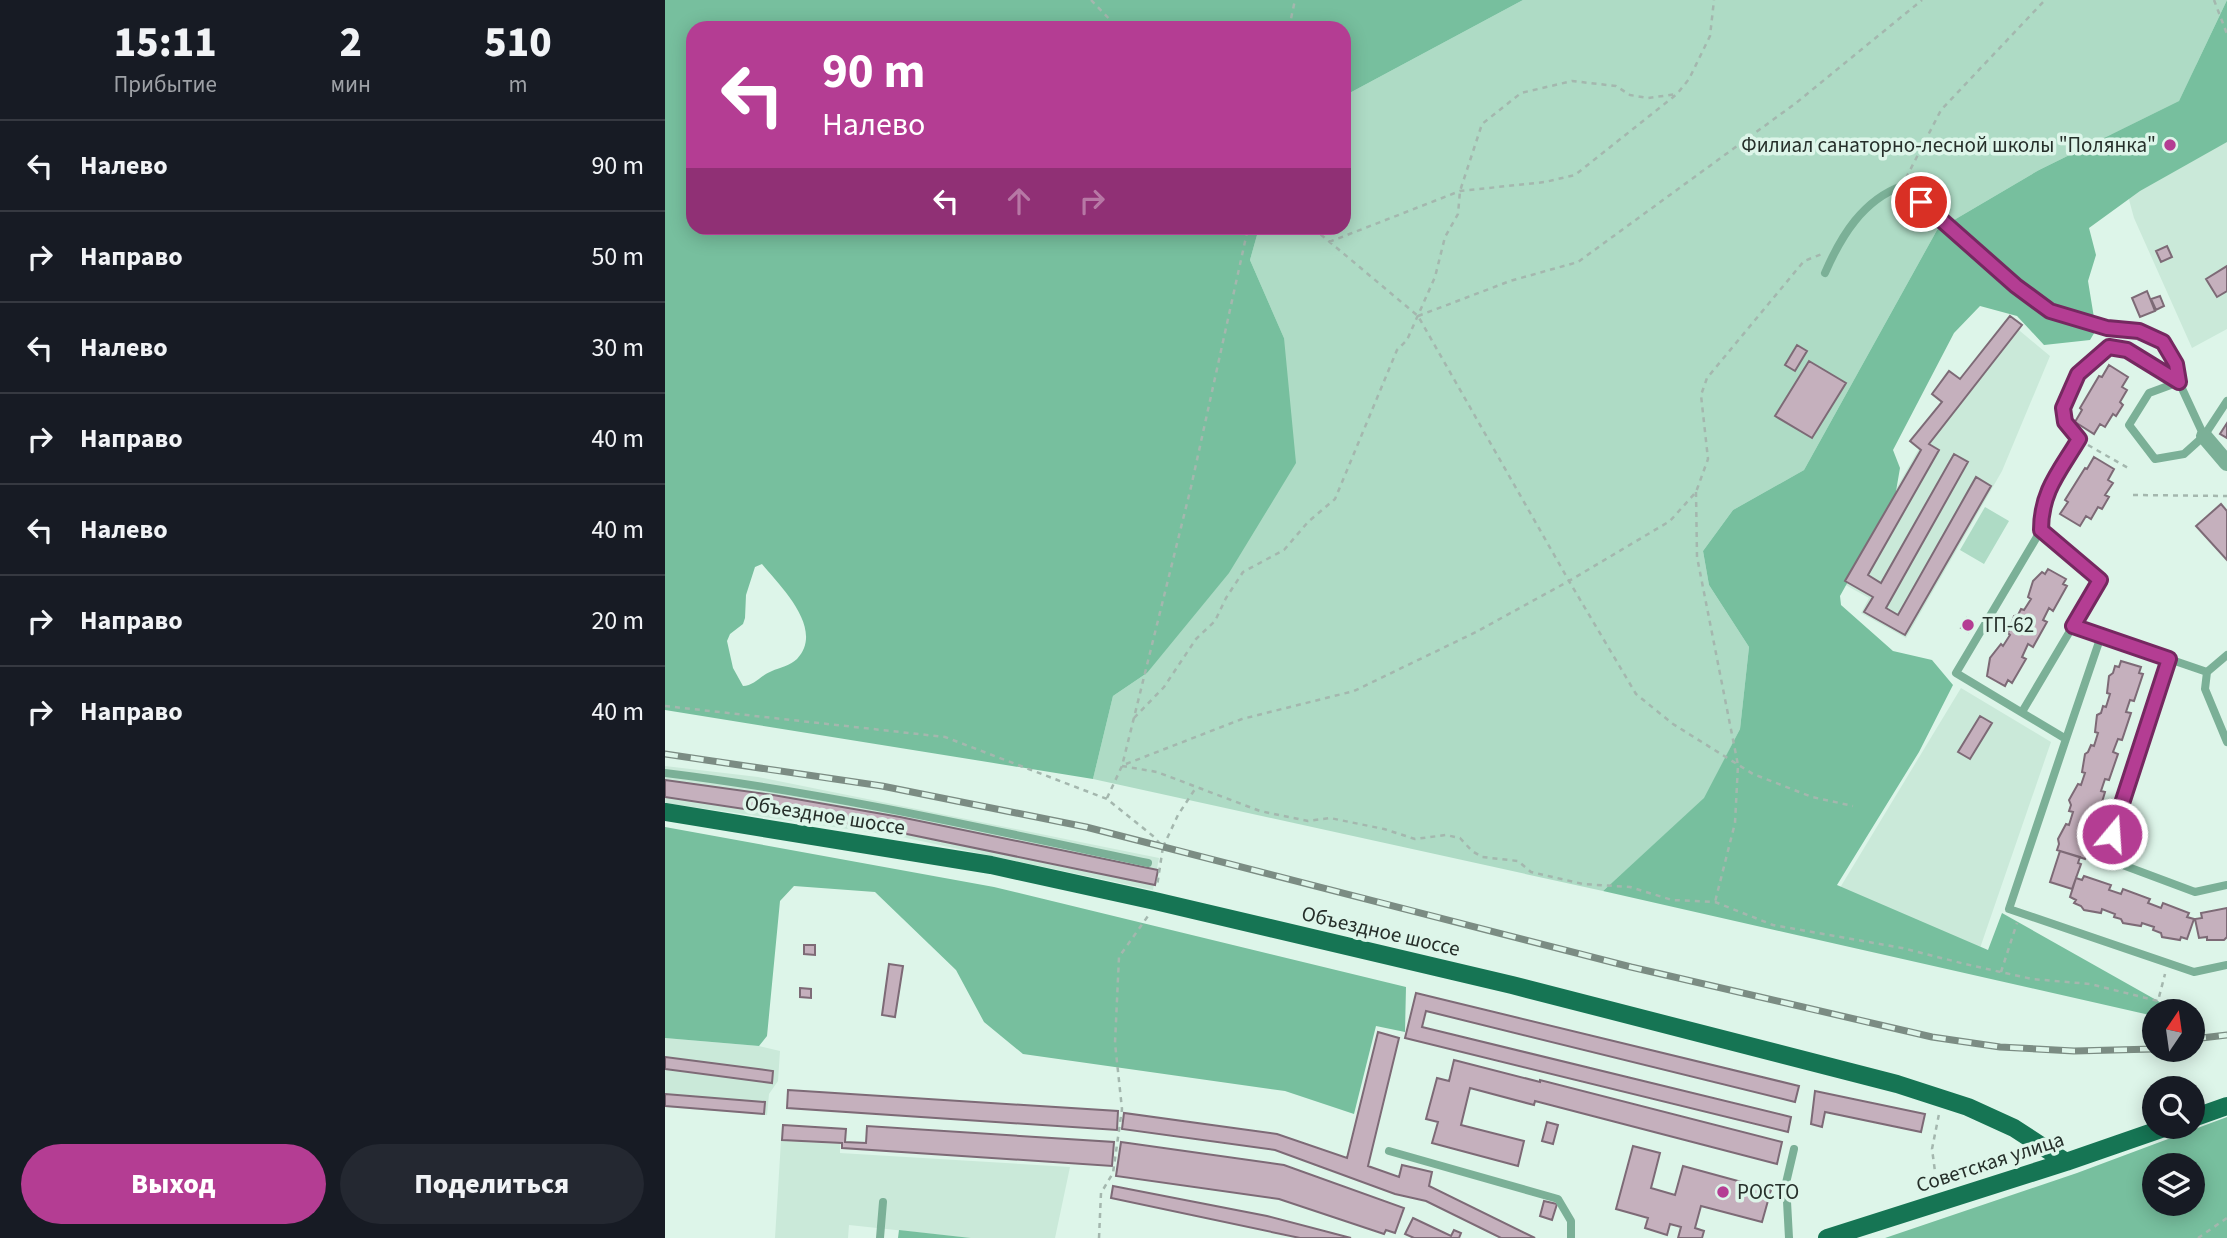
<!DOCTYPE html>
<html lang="ru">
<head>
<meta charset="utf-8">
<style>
  :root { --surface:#171b24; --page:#242831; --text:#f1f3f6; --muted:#9ea1a6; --line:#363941; --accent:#b43d93 }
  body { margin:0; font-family:"Source Sans 3",sans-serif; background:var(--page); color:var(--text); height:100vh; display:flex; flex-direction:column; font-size:26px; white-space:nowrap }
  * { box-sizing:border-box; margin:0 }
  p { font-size:23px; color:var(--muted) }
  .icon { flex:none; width:38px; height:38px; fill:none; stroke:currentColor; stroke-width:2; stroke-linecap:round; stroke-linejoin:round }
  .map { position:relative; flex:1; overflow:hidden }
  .details { display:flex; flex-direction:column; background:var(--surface); width:665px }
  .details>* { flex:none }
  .guide { position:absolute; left:21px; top:21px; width:665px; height:214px; border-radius:21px; box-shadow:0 4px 18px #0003; background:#b43d93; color:#fff; overflow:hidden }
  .needle { width:46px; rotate:13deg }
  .buttons { position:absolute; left:1477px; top:999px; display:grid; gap:14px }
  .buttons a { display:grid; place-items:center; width:63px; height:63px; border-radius:50%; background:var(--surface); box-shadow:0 4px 18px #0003; font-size:35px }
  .pin { position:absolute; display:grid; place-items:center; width:60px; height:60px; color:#fff; margin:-30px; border:4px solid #fff; border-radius:50%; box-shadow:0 2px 7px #0007 }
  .me { position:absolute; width:77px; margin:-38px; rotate:18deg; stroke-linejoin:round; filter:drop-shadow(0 0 5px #0008) }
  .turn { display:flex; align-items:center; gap:24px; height:147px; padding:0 21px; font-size:32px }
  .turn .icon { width:91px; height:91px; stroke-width:2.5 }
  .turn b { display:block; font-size:49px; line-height:60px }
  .lanes { display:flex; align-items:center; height:66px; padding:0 21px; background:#0003; justify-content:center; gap:35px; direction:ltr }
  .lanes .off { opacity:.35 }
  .eta { display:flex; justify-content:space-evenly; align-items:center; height:119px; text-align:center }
  .eta b { font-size:42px; font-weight:800; line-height:49px }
  .button { display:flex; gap:14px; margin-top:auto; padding:14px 21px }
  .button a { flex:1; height:80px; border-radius:42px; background:var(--accent); color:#fff; font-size:28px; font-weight:800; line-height:80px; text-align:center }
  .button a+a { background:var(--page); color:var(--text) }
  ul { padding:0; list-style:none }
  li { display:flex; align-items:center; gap:21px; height:91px; padding:0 21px; border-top:2px solid var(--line) }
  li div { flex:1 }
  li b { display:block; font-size:26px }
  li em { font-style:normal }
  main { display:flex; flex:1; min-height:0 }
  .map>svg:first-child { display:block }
</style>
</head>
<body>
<main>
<section class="details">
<div class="eta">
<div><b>15:11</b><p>Прибытие</p></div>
<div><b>2</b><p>мин</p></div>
<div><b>510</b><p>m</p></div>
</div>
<ul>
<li><svg class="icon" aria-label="left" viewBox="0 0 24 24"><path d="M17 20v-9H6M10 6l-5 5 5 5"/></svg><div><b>Налево</b></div><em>90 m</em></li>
<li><svg class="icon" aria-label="right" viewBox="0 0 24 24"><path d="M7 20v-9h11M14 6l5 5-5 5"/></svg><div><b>Направо</b></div><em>50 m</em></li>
<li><svg class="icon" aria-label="left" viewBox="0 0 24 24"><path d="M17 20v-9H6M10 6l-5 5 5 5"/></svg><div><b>Налево</b></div><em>30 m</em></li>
<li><svg class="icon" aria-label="right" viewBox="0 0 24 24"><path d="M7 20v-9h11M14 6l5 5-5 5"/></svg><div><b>Направо</b></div><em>40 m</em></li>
<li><svg class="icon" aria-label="left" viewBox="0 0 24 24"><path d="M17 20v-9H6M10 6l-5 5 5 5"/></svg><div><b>Налево</b></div><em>40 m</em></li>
<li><svg class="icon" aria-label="right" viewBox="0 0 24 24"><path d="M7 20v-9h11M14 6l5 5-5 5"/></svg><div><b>Направо</b></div><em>20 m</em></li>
<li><svg class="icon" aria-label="right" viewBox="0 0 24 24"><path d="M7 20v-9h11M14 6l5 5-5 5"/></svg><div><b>Направо</b></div><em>40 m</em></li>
</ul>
<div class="button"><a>Выход</a><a>Поделиться</a></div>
</section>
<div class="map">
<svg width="1562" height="1238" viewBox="0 0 1562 1238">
  <rect width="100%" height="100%" fill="#ddf5e9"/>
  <path fill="#cae9d9" d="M1420,38L1562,72V329L1527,348L1469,218Z
    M1349,326L1385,356L1337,471L1241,638L1196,613L1204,598L1177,583L1267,426Z
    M1296,688L1386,742L1314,951L1170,896Z
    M0,766L93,777L494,858L488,890L232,836L0,803Z
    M0,1038L94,1046L115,1051L113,1081L104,1094L102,1115L0,1107Z
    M116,1141L175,1144V1153L405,1167L390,1238H306L184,1225L183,1238H110Z"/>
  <path fill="#aedbc5" d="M858,0H1562L1514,101L1374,170L1272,230L1139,470L1068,510L1038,551L1044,585L1084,647L1075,729L1040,798L938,891L428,779L448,696L482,673L619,338L585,260L594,228H679V96Z
    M1320,507L1344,521L1319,564L1295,550Z"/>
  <path fill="#77bf9e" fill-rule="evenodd" d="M0,0H858L679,96V28H28V228H594L585,260L619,338L631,463L564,573L482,673L448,696L428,779L0,710ZM97,564C116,587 160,629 132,659C126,665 114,668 107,671C96,675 89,686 78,686L68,668L62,641L65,634L78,624L80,618L81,595L90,567Z
    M1562,0V142L1475,191L1424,228L1431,255L1423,281L1431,330L1425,340L1379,345L1352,316L1315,306L1289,333L1228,450L1235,468L1230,497L1175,596L1176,605L1228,651L1267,660L1288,685L1254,752L1172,885L1323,950L1337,913L1493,1001L1507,1011L1489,1012V1016L938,891L1039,798L1075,729L1084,647L1044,585L1038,551L1068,510L1139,470L1272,230L1374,170L1514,101Z
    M0,827L329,887L741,987L740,1032L711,1026L689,1114L620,1091L358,1054L319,1022L291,970L210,892L129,886L115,901L102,1036L94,1046L0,1038Z
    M1562,1117V1238H1220L1412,1173ZM1489,1166H1528V1204H1489Z
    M234,1230L306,1238H233Z"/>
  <path fill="#c5b0bd" stroke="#7d6a76" stroke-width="2" d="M1502,246L1507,257L1496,262L1491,251Z
    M1562,266V291L1552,297L1541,279Z
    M1482,291L1490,311L1475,317L1467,298Z
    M1495,296L1499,306L1491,310L1486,299Z
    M1345,316L1357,325L1264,444L1274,450L1203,575L1216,583L1289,454L1303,462L1221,608L1233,615L1311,477L1326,486L1240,635L1199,612L1208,597L1180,581L1256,450L1245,441L1277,402L1267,394L1284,371L1295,379Z
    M1132,345L1142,351L1130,371L1120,365Z
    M1144,361L1181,383L1147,438L1110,416Z
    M1444,365L1463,377L1457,387L1462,390L1455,402L1458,405L1451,416L1448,414L1440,427L1435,424L1429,434L1410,422L1417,410L1415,408L1434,376L1437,377Z
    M1562,423V438L1555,434Z
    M1429,457L1449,469L1443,480L1448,483L1440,495L1444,497L1437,509L1433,507L1426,519L1421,516L1415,526L1395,514L1403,502L1400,500L1420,468L1422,469Z
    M1556,504L1562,511V560L1531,526Z
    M1383,569L1401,579L1398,584L1402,586L1388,611L1384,608L1378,620L1382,622L1368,647L1363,644L1357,657L1361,659L1347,683L1343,680L1340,686L1322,676L1325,658L1336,644L1338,646L1345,635L1343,633L1349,616L1353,615L1356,609L1359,610L1366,599L1363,597L1368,581L1377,572L1380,574Z
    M1302,618L1309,622L1303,632L1296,628Z
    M1456,661L1476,667L1474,673L1478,674L1469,701L1465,700L1461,712L1466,713L1457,740L1453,739L1448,752L1453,754L1444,780L1440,779L1436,791L1440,792L1432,819L1428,818L1424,830L1428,832L1420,859L1392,850L1394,844L1393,839L1401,824L1404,825L1408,812L1404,811L1406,805L1404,800L1413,784L1416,785L1420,773L1417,772L1420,754L1423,752L1426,745L1429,746L1433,733L1430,732L1432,715L1436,713L1438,706L1441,707L1445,694L1442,693L1444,676L1448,673L1450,666L1454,667Z
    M1315,716L1327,723L1305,759L1293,752Z
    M0,780L108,795L235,817L493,870L490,885L232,832L0,797Z
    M1395,851L1415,857L1413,863L1416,864L1407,889L1385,882Z
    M1419,876L1446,885L1444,890L1456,894L1458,889L1485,899L1483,903L1496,908L1498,903L1524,913L1522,917L1529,919L1522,939L1516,937L1515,940L1497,937L1496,933L1488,930L1489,927L1477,923L1476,926L1458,923L1456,919L1449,917L1450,914L1437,909L1436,913L1419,910L1416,906L1409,903L1411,900L1405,897L1411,878L1417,880Z
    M1562,908V937L1559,940H1542V937L1534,938L1530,919L1537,918L1536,913Z
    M139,945H150V955L139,954Z
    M224,964L238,966L230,1017L217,1015Z
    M135,988L146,989V998L135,997Z
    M751,993L1134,1086L1130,1102L761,1011L757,1027L1126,1117L1123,1132L740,1038Z
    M713,1032L734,1038L703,1166L734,1177L737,1165L767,1172L764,1186L870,1238H836L761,1201L730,1194L610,1150L457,1129L459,1113L612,1134L682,1158Z
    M0,1057L108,1071L107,1083L0,1069Z
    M789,1060L875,1082V1080L1117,1142L1112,1164L870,1101L869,1105L805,1088L796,1125L859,1141L853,1166L767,1143L773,1122L761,1119L772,1078L784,1081Z
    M123,1090L453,1111L452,1130L122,1108Z
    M1150,1091L1260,1114L1256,1132L1160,1112L1157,1127L1146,1124Z
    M0,1094L100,1102L99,1114L0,1106Z
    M882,1122L893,1125L888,1144L877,1141Z
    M118,1125L181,1129L180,1142L201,1143L202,1126L449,1142L447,1166L177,1148V1143L117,1140Z
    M456,1142L619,1165L739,1208L730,1233L721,1230L719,1234L614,1199L451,1176Z
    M968,1146L995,1153L986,1188L1010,1195L1018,1166L1106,1190L1097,1222L1036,1206L1030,1228L1039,1231L1037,1238H1013L1016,1227L1005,1224L1002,1235L980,1228L983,1218L951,1209Z
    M448,1186L602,1216L686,1238H635L446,1198Z
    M879,1201L892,1204L887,1220L875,1216Z
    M748,1218L786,1236L789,1230L796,1233L794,1238H749L740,1234Z"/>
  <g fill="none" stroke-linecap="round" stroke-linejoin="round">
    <path stroke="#a4b7ae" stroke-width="2.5" stroke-dasharray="5 5" stroke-linecap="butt" d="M426,0L453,28
      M1549,0L1562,34
      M624,28L630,0
      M1241,178L1276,110L1380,0
      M648,228L753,316L904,581L971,694L1008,724L1088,774L1147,797L1188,806
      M664,242L795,191L880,182L910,175L1012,94L1024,79L1045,36L1049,0
      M753,316L845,281L913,262L1131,103L1257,0
      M1423,445L1463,468
      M1031,492L1032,557L1073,765L1070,823L1050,902
      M1468,495L1562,496
      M0,706L280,737L442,799L488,836L498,847L492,886
      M469,718L499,687L531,639L550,621L561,598L578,572L619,550L643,522L670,499L732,350L742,340L770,277L780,237L793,214L795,191L817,124L856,93L907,81L951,86L965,95L983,98L1012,94
      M461,764L577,719L689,691L811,632L904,581L1005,521L1031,492L1043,459L1036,395L1042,378L1139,261L1157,254
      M457,766L492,772L595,811L643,821L665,818L719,829L750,839L781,835L795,838L807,851L817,857L853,861L866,872L918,884L965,887L1007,900L1050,902L1108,925L1237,948L1300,964L1367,979L1425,984L1493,1001L1500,974
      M442,798L457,766L526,487L583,228
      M498,847L513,815L532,786
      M1336,972L1352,923
      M1271,1179L1267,1149L1274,1114
      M434,1238L436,1193L448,1173L457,1109L450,1043L454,957L483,916
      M1533,1238L1562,1218"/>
    <path stroke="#7bb097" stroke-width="8" d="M1160,273C1176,236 1198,200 1237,186L1351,286L1385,311L1442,328L1474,331L1498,342L1511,364L1514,382L1484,393L1464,425L1490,459L1519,454L1539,436L1562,401
      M1539,436L1514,382L1462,350L1444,347L1413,374L1397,408L1400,422L1414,439L1380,495L1376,530L1291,673L1401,739L1344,909L1529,972L1562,965
      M1376,530L1435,580L1408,626L1504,659L1439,858L1530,892L1562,885
      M1562,655L1542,672L1540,689L1562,742
      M1504,659L1542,672
      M1357,712L1408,626
      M1401,739L1436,636
      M0,773C163,793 322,829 483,863
      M724,1151L893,1199L906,1221V1238
      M215,1238L218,1202
      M1124,1238L1121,1183L1129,1149"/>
    <path stroke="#7bb097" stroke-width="16" d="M1539,436L1562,463"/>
    <path stroke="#167554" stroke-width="18" d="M0,812L326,865L490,901L847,985L1232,1084L1303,1107L1349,1128L1401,1162
      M1528,1118L1562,1106
      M1162,1238L1401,1162L1502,1127"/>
    <g stroke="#7b8c83" stroke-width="7">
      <path id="rail" d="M0,754L217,786L421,827L966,967L1267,1037L1335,1047L1409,1051L1489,1049
        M1528,1039L1562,1035"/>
    </g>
    <use href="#rail" stroke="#ddf5e9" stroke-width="4.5" stroke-dasharray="13" stroke-linecap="butt"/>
  </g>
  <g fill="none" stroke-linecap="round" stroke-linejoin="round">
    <g stroke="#752860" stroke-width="18">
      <path id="route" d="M1256,202L1351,286L1385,311L1442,328L1474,331L1498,342L1511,364L1514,382L1462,350L1444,347L1413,374L1398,408L1400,422L1414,439C1395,471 1376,491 1376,530L1435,580L1408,626L1504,659L1447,834"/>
    </g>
    <use href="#route" stroke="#b43d93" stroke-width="12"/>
  </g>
  <g fill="#b43d93" stroke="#ddf5e9" stroke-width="2.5">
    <circle cx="1505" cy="145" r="7"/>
    <circle cx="1303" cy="625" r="7"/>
    <circle cx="1058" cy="1192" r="7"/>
  </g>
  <g text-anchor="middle" stroke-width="7" stroke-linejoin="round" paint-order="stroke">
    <g font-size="21" fill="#262f2a" stroke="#ddf5e9" text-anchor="start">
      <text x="1491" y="152" text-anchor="end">Филиал санаторно-лесной школы "Полянка"</text>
      <text x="1317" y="632">ТП-62</text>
      <text x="1072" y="1199">РОСТО</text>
    </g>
    <g font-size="21" fill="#262f2a" stroke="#ddf5e9">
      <text transform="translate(160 815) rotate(9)" y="7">Объездное шоссе</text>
      <text transform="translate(716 931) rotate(13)" y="7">Объездное шоссе</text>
      <text transform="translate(1325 1162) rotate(-18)" y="7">Советская улица</text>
    </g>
  </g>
</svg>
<div class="buttons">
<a><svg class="needle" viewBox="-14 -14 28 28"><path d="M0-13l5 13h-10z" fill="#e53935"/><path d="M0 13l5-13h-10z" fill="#9ea1a6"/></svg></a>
<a><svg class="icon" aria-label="search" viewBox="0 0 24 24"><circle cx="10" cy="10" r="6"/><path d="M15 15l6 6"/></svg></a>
<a><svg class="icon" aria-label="layers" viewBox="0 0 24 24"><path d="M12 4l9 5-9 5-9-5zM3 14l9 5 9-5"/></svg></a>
</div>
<div class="pin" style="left:1256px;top:202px;background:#d93025"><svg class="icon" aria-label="arrive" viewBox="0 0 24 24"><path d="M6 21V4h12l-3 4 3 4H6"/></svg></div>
<svg class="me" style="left:1447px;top:834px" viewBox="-20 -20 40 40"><circle r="17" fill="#b43d93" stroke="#fff" stroke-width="3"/><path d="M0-11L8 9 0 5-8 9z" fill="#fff"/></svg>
<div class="guide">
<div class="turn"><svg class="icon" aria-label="left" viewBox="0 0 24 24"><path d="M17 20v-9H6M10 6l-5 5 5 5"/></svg><div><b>90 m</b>Налево</div></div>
<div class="lanes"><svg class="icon" aria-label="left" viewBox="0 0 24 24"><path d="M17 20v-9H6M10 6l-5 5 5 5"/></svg><svg class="icon off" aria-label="ahead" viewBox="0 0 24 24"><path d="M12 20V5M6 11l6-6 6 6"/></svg><svg class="icon off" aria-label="right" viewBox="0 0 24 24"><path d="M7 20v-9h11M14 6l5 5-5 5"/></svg></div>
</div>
</div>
</main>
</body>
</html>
